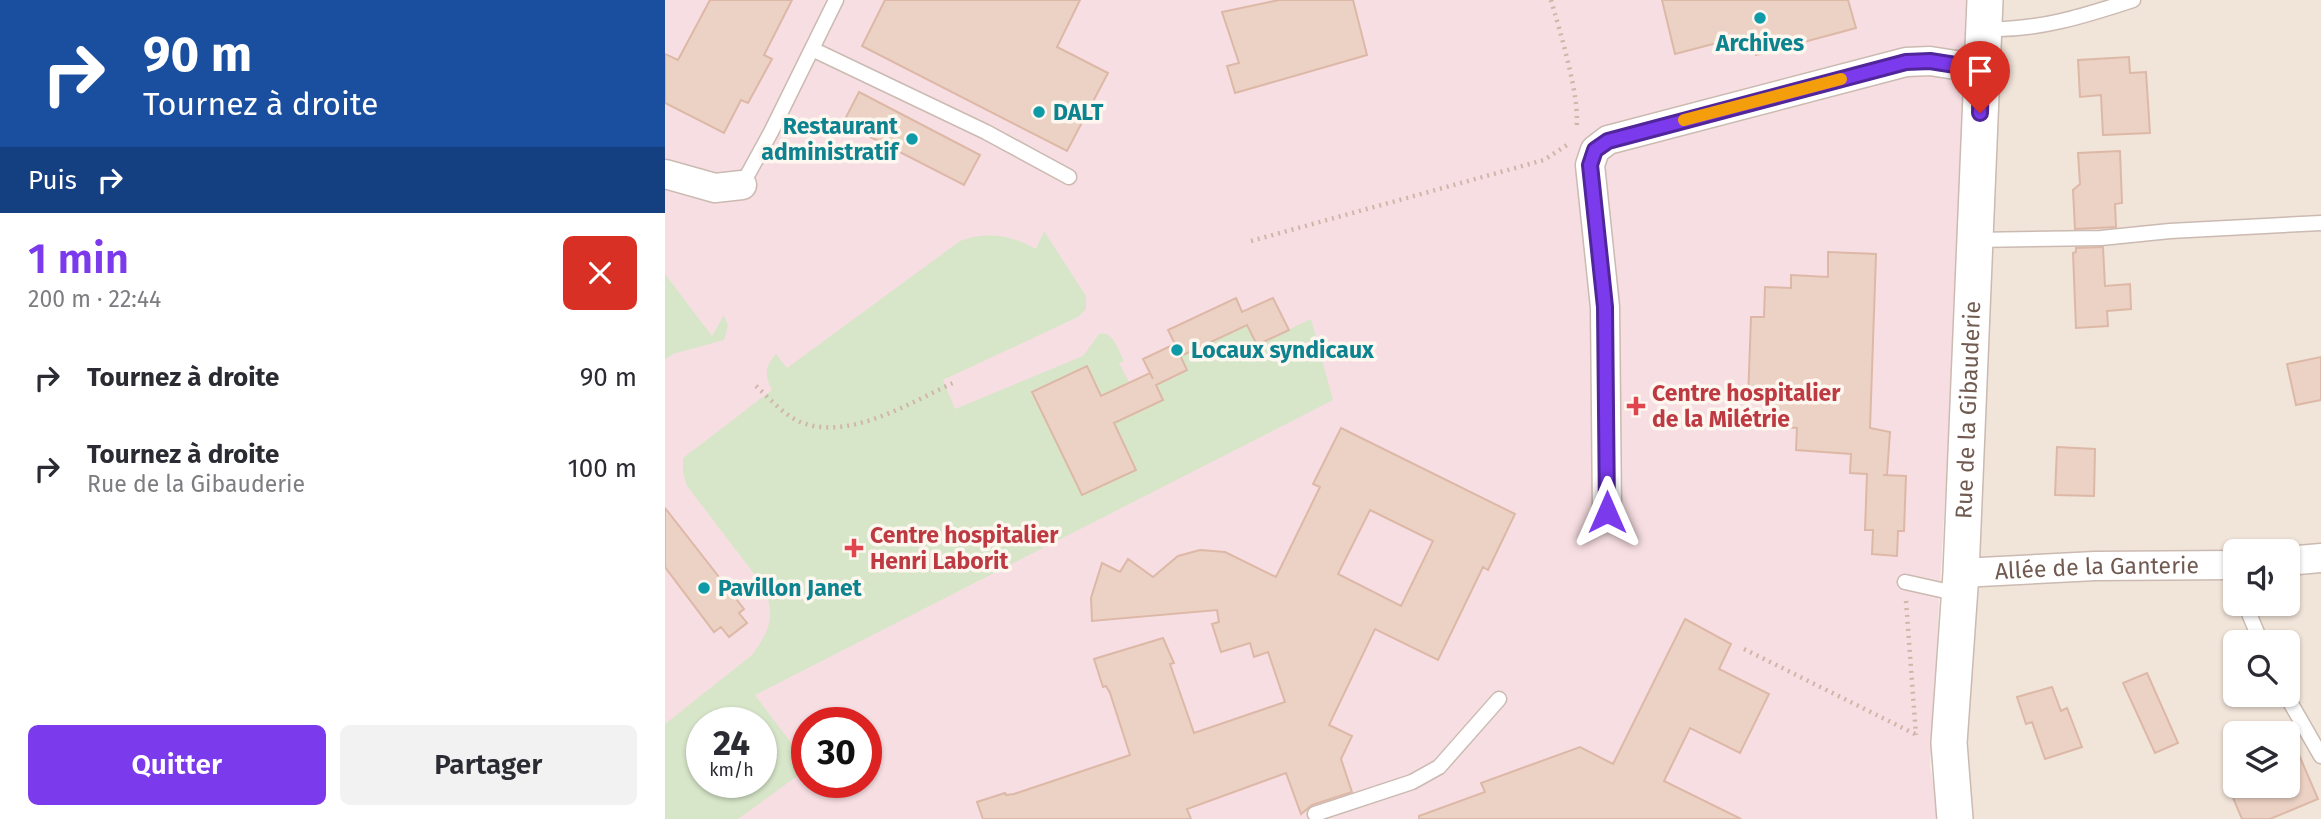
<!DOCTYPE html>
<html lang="fr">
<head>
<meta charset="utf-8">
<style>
  :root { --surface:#fff; --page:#f2f2f3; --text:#2b2b33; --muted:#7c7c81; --accent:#7c3aed }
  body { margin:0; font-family:"Fira Sans",sans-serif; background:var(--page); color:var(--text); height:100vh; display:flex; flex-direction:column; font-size:26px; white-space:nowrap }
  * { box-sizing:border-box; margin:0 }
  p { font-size:23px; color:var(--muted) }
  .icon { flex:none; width:38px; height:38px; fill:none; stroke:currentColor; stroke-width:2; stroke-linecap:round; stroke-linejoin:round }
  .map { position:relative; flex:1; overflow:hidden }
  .sheet { display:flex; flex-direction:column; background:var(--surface); width:665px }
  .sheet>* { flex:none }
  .guide { background:#1a4fa0; color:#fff; overflow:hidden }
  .controls { position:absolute; left:1558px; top:539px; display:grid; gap:14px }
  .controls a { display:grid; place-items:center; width:77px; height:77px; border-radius:10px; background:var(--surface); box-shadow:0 2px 5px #0004; font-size:35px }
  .speed { position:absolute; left:21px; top:707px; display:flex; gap:14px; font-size:35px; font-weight:700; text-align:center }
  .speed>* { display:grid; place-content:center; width:91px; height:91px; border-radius:50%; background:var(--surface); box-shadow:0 2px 5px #0004; line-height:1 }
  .speed small { font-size:18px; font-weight:400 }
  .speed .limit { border:10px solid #d22; background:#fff; color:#111 }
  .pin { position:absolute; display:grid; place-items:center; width:60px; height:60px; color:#fff; margin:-72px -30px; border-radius:50% 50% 50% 0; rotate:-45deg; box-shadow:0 0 7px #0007 }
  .pin .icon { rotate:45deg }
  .me { position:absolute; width:77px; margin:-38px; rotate:0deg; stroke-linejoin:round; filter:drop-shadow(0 0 5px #0008) }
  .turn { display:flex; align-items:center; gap:24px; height:147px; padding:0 28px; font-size:32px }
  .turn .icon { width:91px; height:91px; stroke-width:2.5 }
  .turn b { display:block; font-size:49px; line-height:60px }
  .then { display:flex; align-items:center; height:66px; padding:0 28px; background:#0003; gap:14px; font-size:26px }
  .round { display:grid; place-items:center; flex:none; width:74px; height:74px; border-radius:10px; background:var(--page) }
  .head { display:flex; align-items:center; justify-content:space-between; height:119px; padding:0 28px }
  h1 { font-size:42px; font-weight:600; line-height:52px; color:var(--accent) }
  .cta { display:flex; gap:14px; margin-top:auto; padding:14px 28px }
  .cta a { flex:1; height:80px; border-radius:10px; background:var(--accent); color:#fff; font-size:28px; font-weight:600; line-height:80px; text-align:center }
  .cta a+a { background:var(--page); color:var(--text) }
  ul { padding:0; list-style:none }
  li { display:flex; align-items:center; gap:21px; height:91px; padding:0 28px }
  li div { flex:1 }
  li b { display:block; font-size:26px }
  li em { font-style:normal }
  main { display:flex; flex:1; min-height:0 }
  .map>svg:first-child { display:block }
</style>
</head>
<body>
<main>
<section class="sheet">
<div class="guide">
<div class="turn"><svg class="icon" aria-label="right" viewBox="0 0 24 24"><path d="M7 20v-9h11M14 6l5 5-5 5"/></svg><div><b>90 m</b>Tournez à droite</div></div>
<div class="then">Puis<svg class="icon" aria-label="right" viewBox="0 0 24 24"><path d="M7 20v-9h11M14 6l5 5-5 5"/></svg></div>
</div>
<div class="head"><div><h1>1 min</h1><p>200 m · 22:44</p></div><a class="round" style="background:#d93025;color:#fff"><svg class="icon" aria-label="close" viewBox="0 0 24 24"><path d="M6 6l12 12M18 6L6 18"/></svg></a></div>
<ul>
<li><svg class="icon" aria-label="right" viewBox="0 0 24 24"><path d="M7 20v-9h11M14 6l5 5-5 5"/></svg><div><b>Tournez à droite</b></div><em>90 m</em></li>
<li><svg class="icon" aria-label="right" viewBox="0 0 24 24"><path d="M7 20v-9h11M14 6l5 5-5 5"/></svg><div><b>Tournez à droite</b><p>Rue de la Gibauderie</p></div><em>100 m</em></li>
</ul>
<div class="cta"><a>Quitter</a><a>Partager</a></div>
</section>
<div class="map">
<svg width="1656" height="819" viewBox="0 0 1656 819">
  <rect width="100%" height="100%" fill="#faf3e9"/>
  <path fill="#f1e4d9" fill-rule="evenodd" d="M1320,0H1656V819H1290L1296,573L1285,412L1295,230ZM1570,551H1622V604H1570ZM1570,642H1622V695H1570ZM1570,733H1622V786H1570Z"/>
  <path fill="#f7dee2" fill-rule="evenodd" d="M0,0H1301L1295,230L1265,766L1275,819H0ZM37,723H96V782H37ZM142,723H201V782H142Z"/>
  <path fill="#d7e6c9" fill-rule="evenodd" d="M379,231L421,296V309L413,317L278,380L290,409L418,356L434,334C448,330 453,350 459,361L454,363L464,382L453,388L472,413L498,400L491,385L522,370L516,356L582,325L592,345L646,319L668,400L90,695L142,764V769L73,819H0V724L87,655C105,630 110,618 100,588L22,486L18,473V458L107,390C99,375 100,366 111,354L122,368L295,241C323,231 346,235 371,249ZM37,723H96V782H37Z
    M0,274L47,336L59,315L63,326L59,340L8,354L0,360Z"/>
  <path fill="#ecd2c4" stroke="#ddb8a7" stroke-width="2" fill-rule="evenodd" d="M45,0H127L99,55L107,59L83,103L76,100L59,133L0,103V54L13,60Z
    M220,0H415L392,47L443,73L402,151L197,46Z
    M614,0H688L702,55L570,93L562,66L574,63L557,12Z
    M997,0H1183L1191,28L1091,55L1086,34L1010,54Z
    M1464,57L1465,73L1481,72L1485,133L1438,135L1436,95L1415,97L1413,60Z
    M194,92L315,155L299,185L178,123Z
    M1455,151L1457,203L1450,204L1451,227L1410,229L1408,190L1415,184L1413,153Z
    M1438,247L1440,286L1465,284L1466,309L1442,311L1443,326L1411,328L1408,253L1411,252V248Z
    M1163,252L1211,254L1205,428L1225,432L1222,475H1218L1241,476L1239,531H1233L1232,556L1207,554L1208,530H1200L1202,474L1185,473L1186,454L1131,450L1132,428L1106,426L1107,401L1083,400L1086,317H1099L1100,287L1126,288V275L1163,277Z
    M571,298L577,312L608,298L624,330L592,345L582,325L516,356L514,353L522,370L491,385L498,400L449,423L471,470L417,495L367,392L422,366L436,396L485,373L488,379L478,359L510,344L503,330Z
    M1656,357V400L1631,405L1622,364Z
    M676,428L850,514L823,570L818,567L773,660L710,629L664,725L687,736L676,759L687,792L647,805L636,814L621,773L522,809L526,819H318L312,802L340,793L341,795L349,794L465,755L445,693L441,686L438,687L429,659L498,638L509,663L505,664L529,733L620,702L603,652L589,657L585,643L556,652L547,624L554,622L552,610L427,621L426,598L437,563L455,572L463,559L488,577L513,556L535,550L560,552L611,577L655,487L648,484ZM705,510L768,541L736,606L673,574Z
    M1392,447L1430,449L1429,496L1390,495Z
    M0,508L79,609L74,613L82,623L64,637L56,627L49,632L0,567Z
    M1020,619L1066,644L1054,669L1104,694L1075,753L1025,728L999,781L1076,819H754V816L820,792L816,783L915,747L948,764Z
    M1482,673L1513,743L1490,753L1458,683Z
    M1387,687L1396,711L1402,708L1417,747L1380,759L1367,722L1361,724L1352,697Z
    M1622,727L1653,799L1605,819H1577L1563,786H1622Z"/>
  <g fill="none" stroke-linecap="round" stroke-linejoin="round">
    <g stroke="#cbbab1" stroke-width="17">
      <path id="service" d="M1320,29C1372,31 1419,16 1468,0
        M147,49L321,132L404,177
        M77,185L106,132L171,0
        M1309,240L1436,238L1505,231L1656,223
        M1240,582L1294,594
        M1580,604L1596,642
        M1621,695L1656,756
        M650,814L747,782L774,767L834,699"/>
    </g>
    <g stroke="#cbbab1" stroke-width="31">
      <g id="minor">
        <path d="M0,174L50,188L77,185"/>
        <path d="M942,512L940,307L925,165L930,150L943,140L1241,62L1265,61L1316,69"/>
        <path d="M1622,561L1656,558"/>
        <path id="s1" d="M1296,573L1430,566L1570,565"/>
      </g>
    </g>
    <g stroke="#cbbab1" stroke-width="38">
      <g id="tertiary">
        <path id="s2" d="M1290,819L1284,743L1296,573L1320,0"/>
      </g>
    </g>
    <path stroke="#d1b5a7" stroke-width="4.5" stroke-dasharray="2 5" stroke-linecap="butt" d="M886,0C894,28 917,103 911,129
      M586,241L879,160L902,145
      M91,386C104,398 117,413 133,421C182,443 244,403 288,383
      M1241,601L1251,735
      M1079,649L1250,734"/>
    <use href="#service" stroke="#fff" stroke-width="14"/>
    <use href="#minor" stroke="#fff" stroke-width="28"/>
    <use href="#tertiary" stroke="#fff" stroke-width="35"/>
  </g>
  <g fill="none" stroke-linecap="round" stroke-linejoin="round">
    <g stroke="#51269a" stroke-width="18">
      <path id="route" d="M942,512L940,307L925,165L930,150L943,141L1241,62L1265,61L1316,69L1315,113"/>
    </g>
    <use href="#route" stroke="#7c3aed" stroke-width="12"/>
    <path stroke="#f59e0b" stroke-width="12" d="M1019,120L1176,79"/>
  </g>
  <g fill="#0f9aa8" stroke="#fdf7ef" stroke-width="2.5">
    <circle cx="1095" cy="18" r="7"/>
    <circle cx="374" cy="112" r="7"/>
    <circle cx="247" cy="139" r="7"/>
    <circle cx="512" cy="350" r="7"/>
    <circle cx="39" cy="588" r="7"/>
  </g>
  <g fill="#e0444e" stroke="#fdf7ef" stroke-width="2.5">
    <path d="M967.5 395.5h7v7h7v7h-7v7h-7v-7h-7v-7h7z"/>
    <path d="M185.5 537.5h7v7h7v7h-7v7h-7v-7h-7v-7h7z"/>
  </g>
  <g text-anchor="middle" stroke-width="7" stroke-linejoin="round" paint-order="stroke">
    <g font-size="23" font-weight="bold" fill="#0d838f" stroke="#fdf7ef" text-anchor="start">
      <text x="1095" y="51" text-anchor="middle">Archives</text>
      <text x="388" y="120">DALT</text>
      <text x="233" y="134" text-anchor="end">Restaurant<tspan x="233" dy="26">administratif</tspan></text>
      <text x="526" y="358">Locaux syndicaux</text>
      <text x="53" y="596">Pavillon Janet</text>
    </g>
    <g font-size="23" font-weight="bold" fill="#be3a42" stroke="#fdf7ef" text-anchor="start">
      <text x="987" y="401">Centre hospitalier<tspan x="987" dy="26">de la Milétrie</tspan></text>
      <text x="205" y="543">Centre hospitalier<tspan x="205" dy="26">Henri Laborit</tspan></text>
    </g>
    <g font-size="23" fill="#715a50" stroke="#fdf7ef">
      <text dy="8" stroke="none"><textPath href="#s2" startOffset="410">Rue de la Gibauderie</textPath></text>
      <text dy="8" stroke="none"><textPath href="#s1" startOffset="136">Allée de la Ganterie</textPath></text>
    </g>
  </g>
</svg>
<div class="controls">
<a><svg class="icon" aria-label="sound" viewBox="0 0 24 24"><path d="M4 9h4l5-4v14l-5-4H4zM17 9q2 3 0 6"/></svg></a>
<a><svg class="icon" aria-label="search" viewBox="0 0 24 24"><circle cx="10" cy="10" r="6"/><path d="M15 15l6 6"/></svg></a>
<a><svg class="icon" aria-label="layers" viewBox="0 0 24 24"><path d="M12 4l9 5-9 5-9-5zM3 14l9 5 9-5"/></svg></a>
</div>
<div class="speed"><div>24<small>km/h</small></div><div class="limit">30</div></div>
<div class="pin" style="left:1315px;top:113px;background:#d93025"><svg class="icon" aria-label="arrive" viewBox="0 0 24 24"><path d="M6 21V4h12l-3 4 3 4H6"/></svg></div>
<svg class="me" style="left:942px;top:512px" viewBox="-20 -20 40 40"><path d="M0-17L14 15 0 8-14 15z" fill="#7c3aed" stroke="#fff" stroke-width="4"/></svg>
</div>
</main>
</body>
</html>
